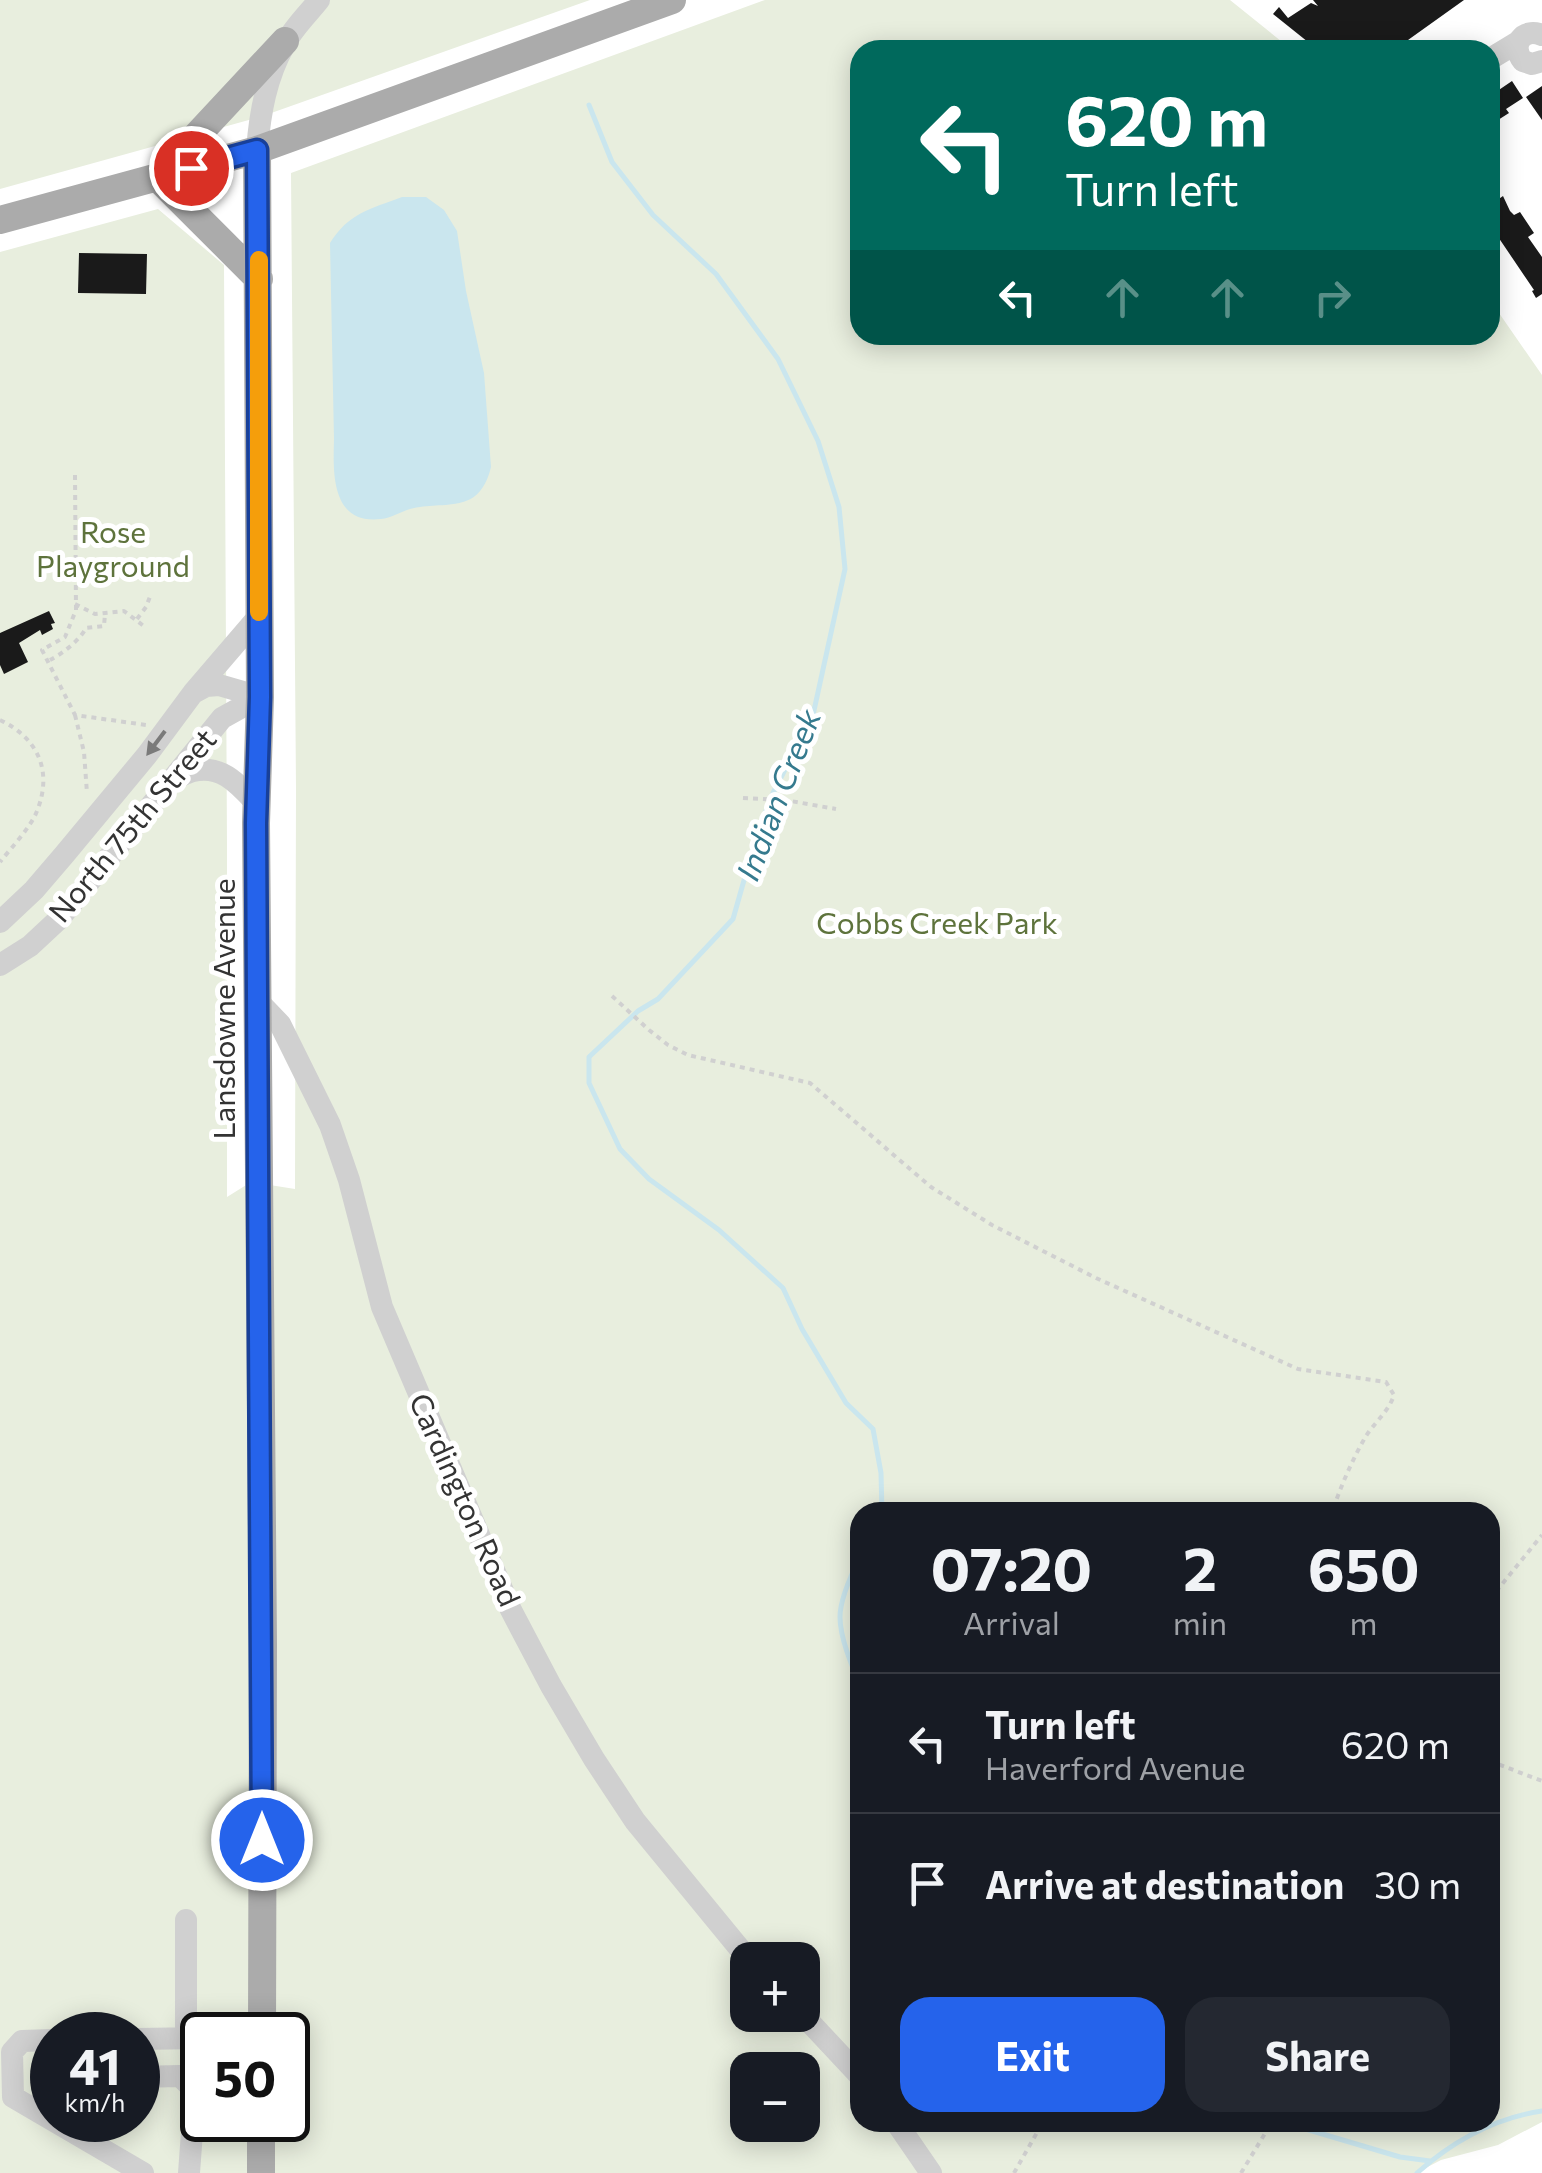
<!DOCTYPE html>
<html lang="en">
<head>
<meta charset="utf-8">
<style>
  :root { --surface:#171b24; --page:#242831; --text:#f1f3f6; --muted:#9ea1a6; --line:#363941; --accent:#2563eb }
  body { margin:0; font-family:Commissioner,sans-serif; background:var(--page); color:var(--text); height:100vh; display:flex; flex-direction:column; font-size:38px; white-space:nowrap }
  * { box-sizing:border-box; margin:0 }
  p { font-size:32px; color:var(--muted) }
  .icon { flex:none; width:55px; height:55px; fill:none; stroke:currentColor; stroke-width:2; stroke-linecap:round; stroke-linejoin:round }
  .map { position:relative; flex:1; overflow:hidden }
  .drawer { position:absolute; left:850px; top:1502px; width:650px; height:630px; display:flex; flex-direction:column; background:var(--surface); border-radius:30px; box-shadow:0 5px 25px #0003 }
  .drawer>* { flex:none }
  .top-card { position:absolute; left:850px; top:40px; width:650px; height:305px; border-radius:30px; box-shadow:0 5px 25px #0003; background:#00695c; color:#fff; overflow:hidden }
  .controls { position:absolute; left:730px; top:1942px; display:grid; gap:20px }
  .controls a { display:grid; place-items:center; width:90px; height:90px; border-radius:20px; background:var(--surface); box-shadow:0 5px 25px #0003; font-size:50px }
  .speed { position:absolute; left:30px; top:2012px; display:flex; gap:20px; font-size:50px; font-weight:700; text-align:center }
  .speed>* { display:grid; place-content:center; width:130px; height:130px; border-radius:50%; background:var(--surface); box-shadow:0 5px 25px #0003; line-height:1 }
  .speed small { font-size:25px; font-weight:400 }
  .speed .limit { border:5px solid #111; border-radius:15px; background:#fff; color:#111 }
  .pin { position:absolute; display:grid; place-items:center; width:85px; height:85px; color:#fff; margin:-42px; border:5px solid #fff; border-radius:50%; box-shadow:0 2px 10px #0007 }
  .me { position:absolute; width:110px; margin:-55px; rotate:0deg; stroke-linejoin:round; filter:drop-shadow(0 0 8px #0008) }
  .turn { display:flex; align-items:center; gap:35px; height:210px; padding:0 50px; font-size:45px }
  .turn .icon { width:130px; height:130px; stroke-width:2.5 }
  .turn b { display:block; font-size:70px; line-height:85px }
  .lanes { display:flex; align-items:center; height:95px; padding:0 50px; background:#0003; justify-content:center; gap:50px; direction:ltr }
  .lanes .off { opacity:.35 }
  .eta { display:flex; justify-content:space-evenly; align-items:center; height:170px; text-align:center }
  .eta b { font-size:60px; font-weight:700; line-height:70px }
  .primary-button { display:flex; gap:20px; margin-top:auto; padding:20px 50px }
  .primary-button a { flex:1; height:115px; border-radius:30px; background:var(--accent); color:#fff; font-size:40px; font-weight:700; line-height:115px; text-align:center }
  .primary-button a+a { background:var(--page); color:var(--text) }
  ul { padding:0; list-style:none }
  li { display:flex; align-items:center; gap:30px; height:140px; padding:0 50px; border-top:2px solid var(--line) }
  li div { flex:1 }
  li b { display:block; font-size:38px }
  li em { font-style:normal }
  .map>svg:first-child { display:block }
</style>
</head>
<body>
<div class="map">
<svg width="1542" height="2173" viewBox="0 0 1542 2173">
  <rect width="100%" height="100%" fill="#fff"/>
  <path fill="#e8eede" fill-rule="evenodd" d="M0,0H590L260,117L0,189Z
    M765,0H1230L1292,50H860V335H1490V300L1542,375V2122L1498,2145L1441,2160L1416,2173H0V252L158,209L224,265L227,847V1197L251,1182L295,1189L296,788L291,173ZM860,1512H1490V2122H860ZM748,1960H802V2015H748ZM52,2035H138V2120H52ZM202,2035H288V2120H202ZM748,2070H802V2125H748Z"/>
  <path fill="#cae6ee" d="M402,197H426L444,210L457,231L466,291L484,373L491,467C479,516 446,500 410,509C400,512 391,518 381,519C331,525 333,473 334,439L330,243C349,213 370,209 402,197Z"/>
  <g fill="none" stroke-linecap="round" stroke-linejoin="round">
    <path stroke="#cae6ee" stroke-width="5" d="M589,105L612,162L653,215L716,274L778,359L818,441L839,507L845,569L813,715L773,793L758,831L733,919L658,999L638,1011L589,1057V1083L620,1149L649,1179L719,1230L783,1288L802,1329L846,1403L873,1429L881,1473L882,1512
      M860,1557C852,1573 840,1599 840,1617C840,1638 852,1666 860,1685
      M1282,2122L1400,2157L1430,2161
      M1417,2173C1453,2141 1495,2118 1542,2111"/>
  </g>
  <path fill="#1a1a1a" d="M1313,0H1464L1394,50H1318L1273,14L1279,7L1288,18L1311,3L1318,6Z
    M1512,81L1523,98L1506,109L1509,113L1498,120L1496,117L1490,121V96Z
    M1542,86V120L1526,97Z
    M1503,196L1510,211L1514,215L1520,212L1534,233L1528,237L1542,257V294L1536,298L1532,291L1534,290L1490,225V199L1493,203Z
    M79,253L147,254L146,294L78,293Z
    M49,611L55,623L51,624L53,629L42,635L40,630L19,643L28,662L4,674L0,665V633Z"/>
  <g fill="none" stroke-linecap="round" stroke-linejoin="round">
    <path stroke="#d0d0d0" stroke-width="4" stroke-dasharray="5 5" stroke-linecap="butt" d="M75,475L76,610L65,637L42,650L75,715L146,725
      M75,604L95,614L124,611L145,627
      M137,619L146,607L151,594
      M50,660C62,654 80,640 86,628L104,626L105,614
      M75,715L84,752L87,793
      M0,720C38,738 53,771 37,811C31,827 11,848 0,862
      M743,798L785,800L836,809
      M612,996L649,1030L668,1045L688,1055L810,1083L931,1187L992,1225L1096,1278L1298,1369L1386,1382L1394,1395C1389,1411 1375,1422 1366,1436C1352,1460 1341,1486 1332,1512
      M1490,1599L1542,1535
      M1490,1761L1542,1781
      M1014,2173L1043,2122
      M1241,2173L1272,2122"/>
    <path stroke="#d0d0d0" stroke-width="22" d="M1542,35C1523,27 1510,45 1523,61L1532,64L1542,61
      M1490,59L1518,42
      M257,150C260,113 266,77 285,44C293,28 308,14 319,0
      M193,693L259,616
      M171,781C177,778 186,773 193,771C222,764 239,785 257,804
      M0,922L34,890L64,855L147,755L193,693L206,686L219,685L260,697
      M0,965L30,946L59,919L222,718L260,697
      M257,1000L280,1024L330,1125L349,1180L382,1307L511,1610L551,1686L594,1759L635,1821L749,1960
      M186,1920V2038
      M802,2014L860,2076
      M138,2039L202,2038
      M52,2040L22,2041L12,2052L13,2097L143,2173
      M138,2077L180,2076L195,2091L189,2173
      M896,2122L931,2173"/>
    <path stroke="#ababab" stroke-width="28" d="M257,150L260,697L256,823L263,1644L262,2035
      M160,175L285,41
      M158,178L259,279
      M0,220L257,150L672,0
      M261,2173V2120"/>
  </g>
  <defs><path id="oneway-solid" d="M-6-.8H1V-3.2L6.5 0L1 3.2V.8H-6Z" transform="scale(2.5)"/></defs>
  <use fill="#7a7a7a" href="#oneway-solid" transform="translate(156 743) rotate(127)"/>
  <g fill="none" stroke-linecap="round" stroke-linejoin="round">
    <g stroke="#184099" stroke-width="25">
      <path id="route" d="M191,168L257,150L260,697L256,823L262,1840"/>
    </g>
    <use href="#route" stroke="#2563eb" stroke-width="18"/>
    <path stroke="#f59e0b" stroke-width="18" d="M259,260V612"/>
  </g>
  <g text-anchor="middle" stroke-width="10" stroke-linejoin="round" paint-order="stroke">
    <g font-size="30" fill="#5e733c" stroke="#fff">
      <text x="113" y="543">Rose<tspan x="113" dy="34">Playground</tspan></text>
      <text x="937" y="934">Cobbs Creek Park</text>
    </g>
    <g font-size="30" fill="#333" stroke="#fff">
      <text transform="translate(133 826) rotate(-50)" y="10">North 75th Street</text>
      <text transform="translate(225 1009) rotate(-90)" y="10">Lansdowne Avenue</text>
      <text transform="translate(464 1500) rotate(66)" y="10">Cardington Road</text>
    </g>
    <g font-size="32" font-style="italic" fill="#357a8e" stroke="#fff">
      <text transform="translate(779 795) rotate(-69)" y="11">Indian Creek</text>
    </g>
  </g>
</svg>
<div class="controls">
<a>+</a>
<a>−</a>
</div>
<div class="speed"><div>41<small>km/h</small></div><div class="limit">50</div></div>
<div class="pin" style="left:191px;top:168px;background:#d93025"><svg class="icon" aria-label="arrive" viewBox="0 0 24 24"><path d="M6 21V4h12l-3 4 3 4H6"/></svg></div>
<svg class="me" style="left:262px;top:1840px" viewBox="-20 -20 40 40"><circle r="17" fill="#2563eb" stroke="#fff" stroke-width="3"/><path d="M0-11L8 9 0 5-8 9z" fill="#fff"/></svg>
<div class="top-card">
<div class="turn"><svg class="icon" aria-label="left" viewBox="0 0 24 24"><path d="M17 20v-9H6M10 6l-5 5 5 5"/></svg><div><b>620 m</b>Turn left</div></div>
<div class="lanes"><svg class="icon" aria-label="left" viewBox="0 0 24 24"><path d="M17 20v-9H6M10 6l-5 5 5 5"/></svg><svg class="icon off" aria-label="ahead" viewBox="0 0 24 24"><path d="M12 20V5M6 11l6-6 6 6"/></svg><svg class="icon off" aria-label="ahead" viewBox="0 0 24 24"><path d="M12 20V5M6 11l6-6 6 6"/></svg><svg class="icon off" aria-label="right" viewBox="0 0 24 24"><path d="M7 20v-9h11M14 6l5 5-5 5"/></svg></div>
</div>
<section class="drawer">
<div class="eta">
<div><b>07:20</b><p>Arrival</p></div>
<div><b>2</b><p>min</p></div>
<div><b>650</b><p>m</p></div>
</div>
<ul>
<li><svg class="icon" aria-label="left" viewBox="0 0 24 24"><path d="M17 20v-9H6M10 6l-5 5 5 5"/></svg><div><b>Turn left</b><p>Haverford Avenue</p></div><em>620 m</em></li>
<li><svg class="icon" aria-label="arrive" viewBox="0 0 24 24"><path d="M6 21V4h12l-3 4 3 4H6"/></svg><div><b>Arrive at destination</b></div><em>30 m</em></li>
</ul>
<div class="primary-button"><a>Exit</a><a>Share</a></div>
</section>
</div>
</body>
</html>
